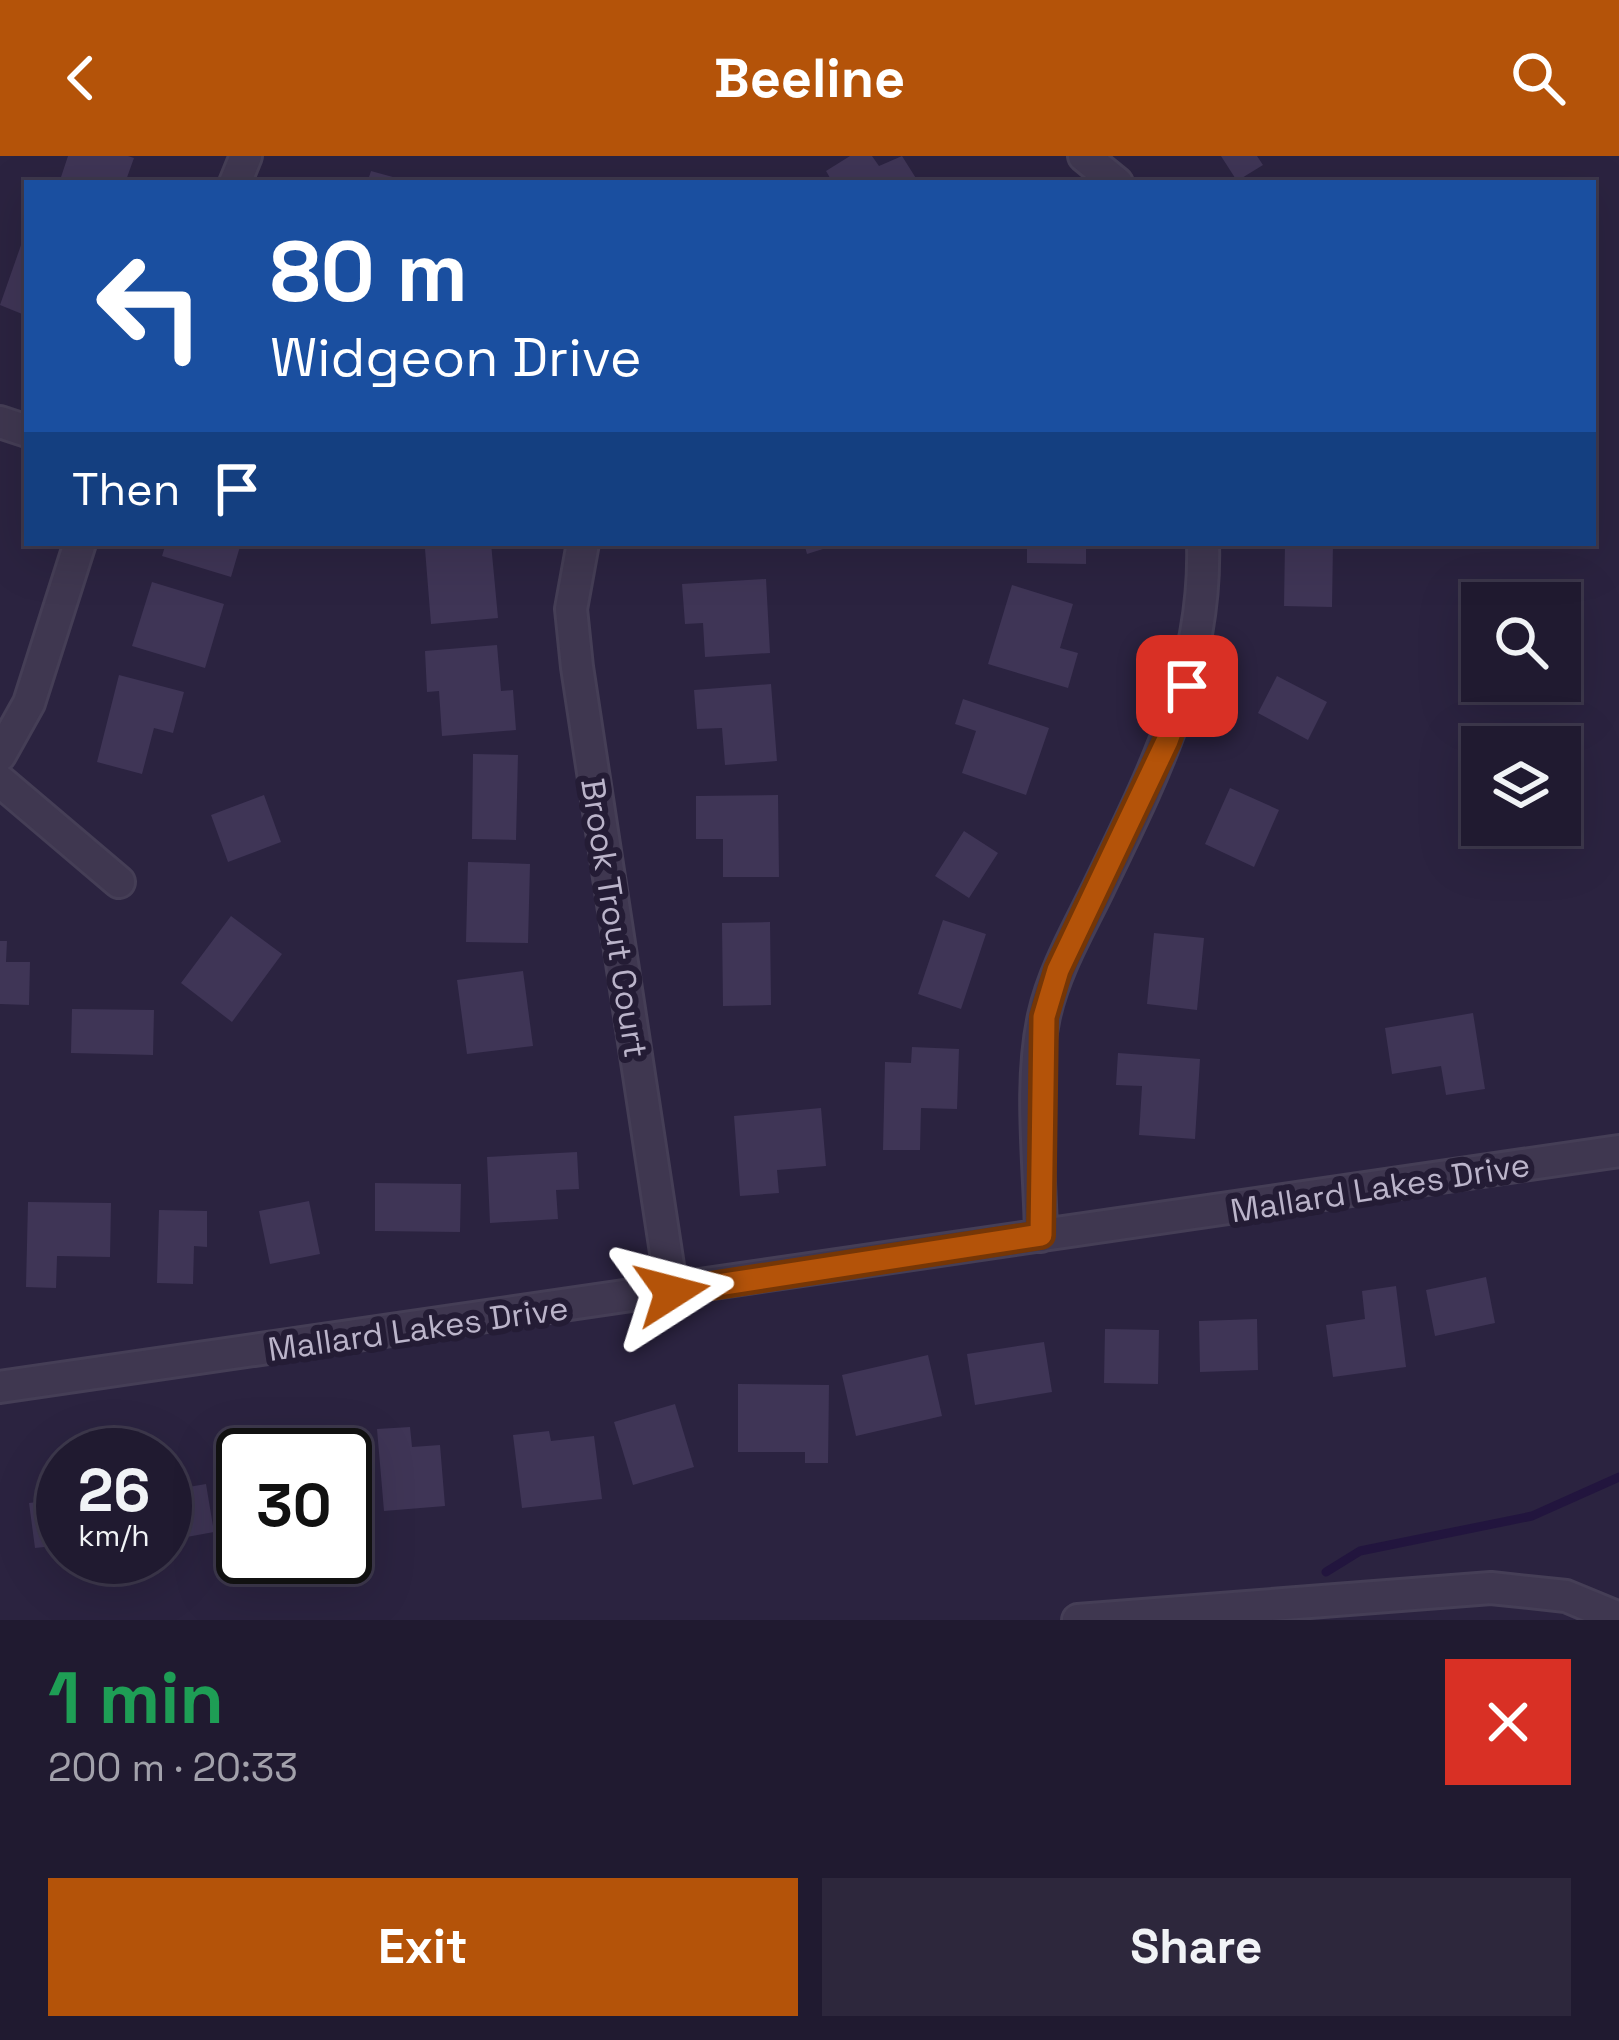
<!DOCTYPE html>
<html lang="en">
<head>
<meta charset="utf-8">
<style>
  :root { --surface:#201a30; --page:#2d273c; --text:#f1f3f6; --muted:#a2a1ab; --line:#3d384c; --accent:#b45309 }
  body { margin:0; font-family:"Space Grotesk",sans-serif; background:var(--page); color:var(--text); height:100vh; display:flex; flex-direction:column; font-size:45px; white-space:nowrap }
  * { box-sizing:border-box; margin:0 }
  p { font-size:39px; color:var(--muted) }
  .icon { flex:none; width:66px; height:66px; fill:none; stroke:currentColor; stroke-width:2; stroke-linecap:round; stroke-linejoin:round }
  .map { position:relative; height:1464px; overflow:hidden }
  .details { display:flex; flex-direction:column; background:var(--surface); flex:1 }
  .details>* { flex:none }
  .top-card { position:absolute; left:24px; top:24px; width:1572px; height:366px; border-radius:0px; box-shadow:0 12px 48px #0002,0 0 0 3px var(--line); background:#1a4fa0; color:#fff; overflow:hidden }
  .tools { position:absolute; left:1461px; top:426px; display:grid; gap:24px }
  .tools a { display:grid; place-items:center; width:120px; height:120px; border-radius:0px; background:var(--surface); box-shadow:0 12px 48px #0002,0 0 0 3px var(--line); font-size:60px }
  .speed { position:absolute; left:36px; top:1272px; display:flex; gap:24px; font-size:60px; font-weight:700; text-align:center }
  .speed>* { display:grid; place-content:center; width:156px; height:156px; border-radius:50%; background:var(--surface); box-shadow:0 12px 48px #0002,0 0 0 3px var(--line); line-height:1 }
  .speed small { font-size:30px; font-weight:400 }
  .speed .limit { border:6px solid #111; border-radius:18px; background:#fff; color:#111 }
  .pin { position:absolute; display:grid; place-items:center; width:102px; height:102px; color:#fff; margin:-51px; border-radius:24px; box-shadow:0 6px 18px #0006 }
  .me { position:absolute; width:132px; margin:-66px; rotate:81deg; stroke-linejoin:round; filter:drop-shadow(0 0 9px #0008) }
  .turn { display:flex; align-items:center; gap:42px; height:252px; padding:0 48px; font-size:54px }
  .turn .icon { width:156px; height:156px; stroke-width:2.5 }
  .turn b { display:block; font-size:84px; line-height:102px }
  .then { display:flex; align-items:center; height:114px; padding:0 48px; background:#0003; gap:24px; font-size:45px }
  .round { display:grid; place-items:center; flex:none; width:126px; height:126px; border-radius:0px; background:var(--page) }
  .summary { display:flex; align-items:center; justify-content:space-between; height:204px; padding:0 48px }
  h1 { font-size:72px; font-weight:700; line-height:90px; color:#1e9e55 }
  .cta { display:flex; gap:24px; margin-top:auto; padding:24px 48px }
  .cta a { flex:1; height:138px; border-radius:0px; background:var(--accent); color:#fff; font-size:48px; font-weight:700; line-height:138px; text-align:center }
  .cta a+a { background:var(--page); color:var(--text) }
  header { display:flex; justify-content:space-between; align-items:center; height:156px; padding:0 48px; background:var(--accent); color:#fff; font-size:54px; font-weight:700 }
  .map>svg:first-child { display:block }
</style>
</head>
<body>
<header><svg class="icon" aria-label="back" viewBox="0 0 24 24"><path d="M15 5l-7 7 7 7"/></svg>Beeline<svg class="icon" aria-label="search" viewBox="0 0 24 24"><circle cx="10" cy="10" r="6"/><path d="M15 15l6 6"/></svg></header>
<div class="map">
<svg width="1619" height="1464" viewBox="0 0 1619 1464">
  <rect width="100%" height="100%" fill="#2b2340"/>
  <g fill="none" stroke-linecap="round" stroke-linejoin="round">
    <path stroke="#22153e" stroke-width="9" d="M1326,1416L1360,1395L1532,1360L1619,1321"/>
  </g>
  <path fill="#3f3556" d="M68,0H128L134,2L125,27H59Z
    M850,0H872L879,10L902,0L919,27H833L826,15Z
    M1221,0H1257L1263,9L1237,25Z
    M371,15L411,26L410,27H367Z
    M27,72V160L0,149Z
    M166,387H241L231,421L162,400Z
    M491,387L498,462L431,468L425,393Z
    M804,387H839V388L807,398Z
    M1027,387H1086V408L1027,407Z
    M1285,387H1333L1332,451L1284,450Z
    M766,423L770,497L705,501L703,467L685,468L682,428Z
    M152,426L224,448L205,512L132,490Z
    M1012,429L1073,448L1060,492L1078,497L1068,532L988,508Z
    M497,489L501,535L513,534L516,574L442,580L439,535L427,536L425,495Z
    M119,519L184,536L173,577L154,572L142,618L97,606Z
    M1277,520L1327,546L1308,584L1258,557Z
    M771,528L777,605L725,609L722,572L697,573L694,534Z
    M963,543L1049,572L1026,639L962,617L976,575L955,568Z
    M473,598L518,599L516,684L472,683Z
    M1230,632L1279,654L1254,711L1205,688Z
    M264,639L281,686L228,706L211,659Z
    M778,639L779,721H723V683H696V640Z
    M964,675L998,697L969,742L935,720Z
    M468,706L530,708L528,787L466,786Z
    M231,760L282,798L232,866L181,827Z
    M943,764L986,778L961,853L918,838Z
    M770,766L771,849L723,850L722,767Z
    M1154,777L1204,782L1197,854L1147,848Z
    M0,785H7L6,806H30L29,849L0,848Z
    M523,815L533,890L467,898L457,824Z
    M72,853L154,854L153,899L71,897Z
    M1473,857L1485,933L1446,939L1441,910L1392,918L1385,872Z
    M912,891L959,893L957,953L921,952L920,994H883L885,906L911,907Z
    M1118,897L1200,903L1195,983L1139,979L1142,930L1116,929Z
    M821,952L826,1010L777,1014L779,1037L740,1040L734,960Z
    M577,996L579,1033L556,1034L558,1063L490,1067L487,1001Z
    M375,1027L461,1028L460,1076L375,1075Z
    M309,1045L320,1098L270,1108L259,1055Z
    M28,1046L111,1047L110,1101L57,1100L56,1132L26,1131Z
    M159,1054L207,1055V1091L194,1090L193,1128L157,1127Z
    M1486,1121L1495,1167L1435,1180L1426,1134Z
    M1396,1130L1406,1211L1333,1221L1326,1169L1365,1163L1362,1135Z
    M1257,1163L1258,1214L1200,1216L1199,1165Z
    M1105,1173L1159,1174L1158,1228L1104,1227Z
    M1044,1186L1052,1236L975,1249L967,1198Z
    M928,1199L942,1260L856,1280L842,1219Z
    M738,1228L829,1229L828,1307H805V1296H738Z
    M675,1248L694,1311L633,1329L614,1266Z
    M410,1271L412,1291L440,1289L445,1350L384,1355L377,1273Z
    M549,1275L551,1285L594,1280L602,1343L522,1352L513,1279Z
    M206,1328L214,1376L165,1385V1335Z
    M63,1343V1389L35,1392L29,1347Z"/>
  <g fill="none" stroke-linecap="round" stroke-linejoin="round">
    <g stroke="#453e56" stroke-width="36">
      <path id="minor" d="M1084,0L1117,27
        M235,27L246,0
        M0,266L27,275
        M583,387L571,453L577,511L672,1136
        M0,599L29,547L80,387
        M0,625L119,726
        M1041,1080C1040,1009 1029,929 1044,860C1054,815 1078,774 1098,733C1152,621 1207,515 1203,387
        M0,1231L1619,995
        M1078,1464L1491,1432L1566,1440L1619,1462"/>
    </g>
    <use href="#minor" stroke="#3f3750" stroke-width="30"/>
  </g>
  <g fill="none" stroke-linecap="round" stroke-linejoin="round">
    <g stroke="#753606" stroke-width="30">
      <path id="route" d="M672,1136L1041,1079L1044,861L1058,814L1167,585L1187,530"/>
    </g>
    <use href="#route" stroke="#b45309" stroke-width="21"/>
  </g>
  <g text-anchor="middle" stroke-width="12" stroke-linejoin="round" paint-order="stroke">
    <g font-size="33" fill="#bbb4ca" stroke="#241c35">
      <text transform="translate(615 762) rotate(81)" y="12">Brook Trout Court</text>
      <text transform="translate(1380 1031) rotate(-9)" y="12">Mallard Lakes Drive</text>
      <text transform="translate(418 1172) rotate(-8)" y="12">Mallard Lakes Drive</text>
    </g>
  </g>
</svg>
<div class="tools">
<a><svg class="icon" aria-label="search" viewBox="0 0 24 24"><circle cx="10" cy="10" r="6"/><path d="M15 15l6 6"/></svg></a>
<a><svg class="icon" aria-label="layers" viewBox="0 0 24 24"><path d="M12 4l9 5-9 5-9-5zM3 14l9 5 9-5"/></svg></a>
</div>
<div class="speed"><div>26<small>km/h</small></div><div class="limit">30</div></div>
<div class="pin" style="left:1187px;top:530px;background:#d93025"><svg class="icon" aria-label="arrive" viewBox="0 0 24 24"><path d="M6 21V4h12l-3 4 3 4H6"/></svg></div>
<svg class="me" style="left:672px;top:1136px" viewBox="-20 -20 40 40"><path d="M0-17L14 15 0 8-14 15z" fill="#b45309" stroke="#fff" stroke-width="4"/></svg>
<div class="top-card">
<div class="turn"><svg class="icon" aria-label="left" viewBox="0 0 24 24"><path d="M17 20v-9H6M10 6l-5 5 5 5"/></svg><div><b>80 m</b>Widgeon Drive</div></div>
<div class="then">Then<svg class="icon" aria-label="arrive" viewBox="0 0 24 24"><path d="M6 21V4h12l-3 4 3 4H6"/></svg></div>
</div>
</div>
<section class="details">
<div class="summary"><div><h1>1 min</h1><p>200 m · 20:33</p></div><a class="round" style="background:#d93025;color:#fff"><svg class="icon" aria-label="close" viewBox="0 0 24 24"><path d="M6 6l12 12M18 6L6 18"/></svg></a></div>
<div class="cta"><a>Exit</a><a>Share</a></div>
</section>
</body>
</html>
